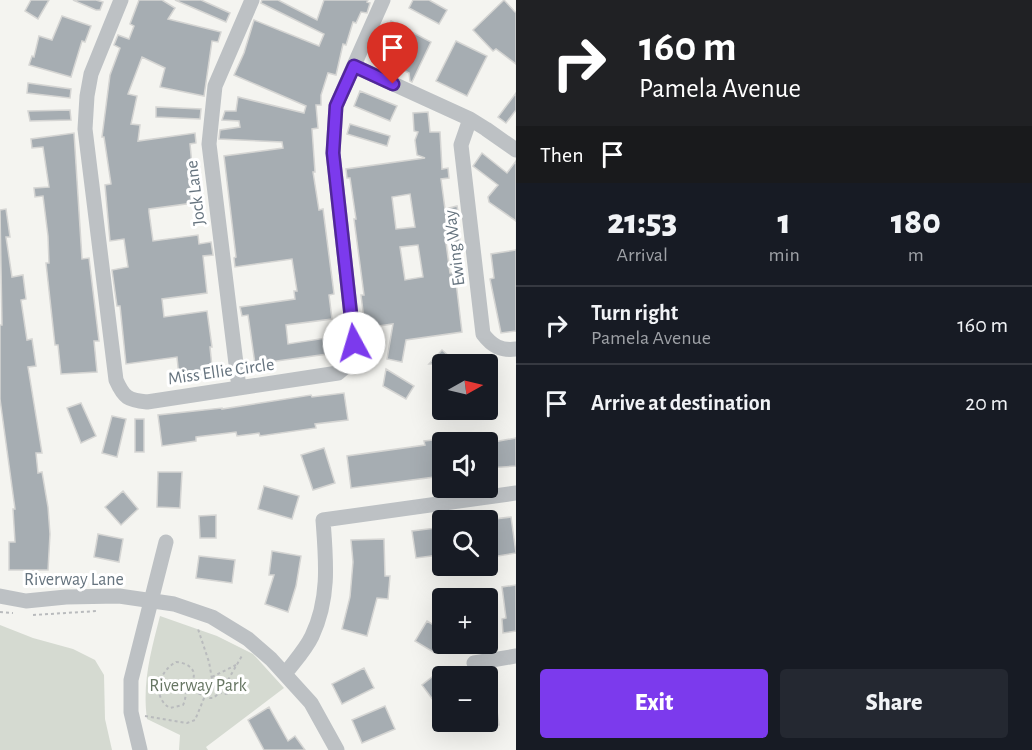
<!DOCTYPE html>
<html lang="en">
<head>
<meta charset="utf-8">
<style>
  :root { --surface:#171b24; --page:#242831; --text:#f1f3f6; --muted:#9ea1a6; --line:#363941; --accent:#7c3aed }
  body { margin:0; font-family:"Alegreya Sans",sans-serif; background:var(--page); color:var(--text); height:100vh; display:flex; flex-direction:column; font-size:22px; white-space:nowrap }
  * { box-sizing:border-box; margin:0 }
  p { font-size:20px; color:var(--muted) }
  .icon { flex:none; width:33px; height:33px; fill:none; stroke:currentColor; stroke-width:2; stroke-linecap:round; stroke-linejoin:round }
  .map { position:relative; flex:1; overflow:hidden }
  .side { display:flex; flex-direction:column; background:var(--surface); width:516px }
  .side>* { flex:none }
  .banner { background:#202124; color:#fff; overflow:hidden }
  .needle { width:39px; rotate:82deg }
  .buttons { position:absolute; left:432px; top:354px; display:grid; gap:12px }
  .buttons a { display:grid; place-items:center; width:66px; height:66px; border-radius:6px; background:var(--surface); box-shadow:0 6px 24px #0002; font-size:30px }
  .pin { position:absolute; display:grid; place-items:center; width:51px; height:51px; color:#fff; margin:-62px -26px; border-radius:50% 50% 50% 0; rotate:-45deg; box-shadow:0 0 6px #0007 }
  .pin .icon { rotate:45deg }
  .me { position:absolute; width:66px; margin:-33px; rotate:354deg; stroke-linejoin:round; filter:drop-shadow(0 0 4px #0008) }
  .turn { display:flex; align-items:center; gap:21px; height:126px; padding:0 24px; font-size:27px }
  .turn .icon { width:78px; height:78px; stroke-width:2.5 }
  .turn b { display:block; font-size:42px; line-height:51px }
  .then { display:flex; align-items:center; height:57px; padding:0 24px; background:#0003; gap:12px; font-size:22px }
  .eta { display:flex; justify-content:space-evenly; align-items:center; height:102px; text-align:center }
  .eta b { font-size:36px; font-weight:800; line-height:42px }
  .primary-button { display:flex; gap:12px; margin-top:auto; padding:12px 24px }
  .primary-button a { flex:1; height:69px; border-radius:6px; background:var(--accent); color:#fff; font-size:24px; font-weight:800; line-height:69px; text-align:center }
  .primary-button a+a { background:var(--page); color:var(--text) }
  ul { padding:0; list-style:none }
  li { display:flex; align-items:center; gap:18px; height:78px; padding:0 24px; border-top:2px solid var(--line) }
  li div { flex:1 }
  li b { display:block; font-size:22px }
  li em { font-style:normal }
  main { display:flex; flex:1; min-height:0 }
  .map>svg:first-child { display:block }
</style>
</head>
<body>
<main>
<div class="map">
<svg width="516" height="750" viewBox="0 0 516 750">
  <rect width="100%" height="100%" fill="#f4f4f0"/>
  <path fill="#d5dad1" d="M160,616L217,636L253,654L284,688L206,747L208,750H179L180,735L147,719C142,683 151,651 160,616Z
    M0,625L33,638L73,649L95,660L104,675L105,719L112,750H0Z"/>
  <path fill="#a6adb2" stroke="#d5d5d3" stroke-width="1.5" fill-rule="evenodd" d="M31,0H49L38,19L25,11Z
    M73,0H96L103,2L100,10H96Z
    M139,0H162L175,8L168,19L221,32L218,42L212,41L204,96L160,87L165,68L142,57L128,94L137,96L131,124L140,125L138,141L195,133L196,143L190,144L193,176H190L193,203L149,209V212L153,241L198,235L199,244L211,242L213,255L203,256L207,293L162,299L164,317L207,311L212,347H210L212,367L221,366L222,375L198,378V375L179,377L177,357L126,364L120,306H117L112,270L128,267L124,239L110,241L105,185L111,184L104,137H102L110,75L120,48L114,45L118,35L129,39L134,26L130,24Z
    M175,0H201L230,13L226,22Z
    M262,0H278L317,20L324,0H368L367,2L370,3L367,13L361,12L356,23L353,22L346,45L343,44L336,75L328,73L321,95V105H316L318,128L312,129L315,172H313L319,210L323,209L334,294L329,295L332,319L286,325L288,344L332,337L335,353L255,364L248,315L242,316L240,307L295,299L294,291H297L292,259L235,267L234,258L236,257L224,156L283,148L282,142L219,139L220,130L240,127L239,121L222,120L225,111H236L238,97L304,113L306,106L234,75L244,53L254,20L319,46L324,34L261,3Z
    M413,0H429L447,10L439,24L409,8Z
    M504,0L516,13V64L496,49L493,51L473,30Z
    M62,16L91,26L85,42L82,41L71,77L29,65L32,56L34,57L39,36L52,40Z
    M391,21L431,42L412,82L410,81L409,73L379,58L391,32L386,30Z
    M456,41L487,56L467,96L436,81Z
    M28,83L71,89L70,98L27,93Z
    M360,91L397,106L390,121L354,106Z
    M516,93V110L506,123L498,117Z
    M156,107L201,109L200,119L156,117Z
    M70,110L71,120L30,121L28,111Z
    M428,112L430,132H440L442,169L448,168L449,178L441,179L445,209L457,206L459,216H457L460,242L446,243L450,273L458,272L460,282H456L462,332L406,340L402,362L387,359L393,324L365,328L361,295H364L354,219H356L350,178H347L346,169L425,158L417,155L415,140L418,132L414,131L413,113ZM410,194L415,227L396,229L392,197ZM418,245L423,277L405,280L400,247Z
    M350,124L390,136L387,146L347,134Z
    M74,133L82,259L89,258L99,341H94L97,372L61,374L58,345H55L46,263H49L48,236L43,196L35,197L34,188L49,187L43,147L32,148L31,139Z
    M482,153L507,173L516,161V221L489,202L488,197L498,185L473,166Z
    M6,209L10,237H6L12,277L23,275L26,299L21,300L27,340L32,339L36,366L28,367L42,453H36L38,473L42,472L48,507L50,534L48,570H9V542H15L13,509H15L0,399V325H2L0,210Z
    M516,250V331L501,333L490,279L494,278L491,254Z
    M370,333L371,343L364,344L363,334Z
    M442,350L458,364H442V373L434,364H429Z
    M386,369L414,386L406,399L383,386Z
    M488,377L497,378L494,407L488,406Z
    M344,393L348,420L315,424L316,428L260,436L259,433L237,436L236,432L196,437V441L162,446L158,415L222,408V409L311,395L312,397Z
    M81,403L96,436L81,443L67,408Z
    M112,416L126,419L117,457L102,453Z
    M135,419H144V452H135Z
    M516,438V466L488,468V443Z
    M442,439V476L351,488L347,456L425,445L424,441Z
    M324,448L335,483L313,490L301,455Z
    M158,472H182L180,508L157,507Z
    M264,486L299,496L292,519L258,509Z
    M123,491L138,509L121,525L105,507Z
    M216,515V538H200L199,516Z
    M511,517L516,553L492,557L486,520Z
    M436,528L439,555L416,558L412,531Z
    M98,534L123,539L119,562L94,557Z
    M384,539L385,576H390L388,599L377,598L367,636L342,629L350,597L353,562L351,540Z
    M272,551L301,556L296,586L288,612L265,604L274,575H269Z
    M199,556L235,560L232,583L196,578Z
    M516,585V631L503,633L502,619L506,618L502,587Z
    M427,621L442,630V641L435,653L415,641Z
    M364,668L374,688L342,704L332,684Z
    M437,673L442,679V698L436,704L422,685Z
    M226,681L230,683L231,692L212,687Z
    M488,684H493L499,725L488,727Z
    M385,706L395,729L362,743L352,720Z
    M269,707L288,741L295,736L305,750H264L248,720Z"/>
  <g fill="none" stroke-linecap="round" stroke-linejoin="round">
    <path stroke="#b9bbbd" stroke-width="2" stroke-dasharray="3 3" stroke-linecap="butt" d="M0,612L13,613
      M33,615L97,611
      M176,662C185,662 199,669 192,681C191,684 188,686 187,689C185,695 186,699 183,705L170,708C151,697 159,671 176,662Z
      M212,677L236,665
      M228,680L243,654
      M218 687a7 7 0 1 1 14 0a7 7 0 1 1-14 0Z
      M187,689L210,698H213L221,692
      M145,716L187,723L195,720L212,679L209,662L198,629"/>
    <path stroke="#bdc1c4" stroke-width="15" d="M121,0L91,74L87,96L85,129L116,380C124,398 128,400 147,402L338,373L353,360L354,343L333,153L336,106L383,0
      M354,66L470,119L486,129L516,150
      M470,119L461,145L483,334C492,346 501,351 516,349
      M239,388L209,144L215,86L252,0
      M0,596L26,601L66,597L119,596L174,604L212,617L248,639L271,659L311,703L337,750
      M474,663L516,656
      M285,674C294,662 306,649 312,636C330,598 326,560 323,520L516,493
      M140,750L131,712V680L166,542"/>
  </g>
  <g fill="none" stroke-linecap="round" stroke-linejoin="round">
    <g stroke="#51269a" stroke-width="15">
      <path id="route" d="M354,343L333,153L336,106L354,66L393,84"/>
    </g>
    <use href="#route" stroke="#7c3aed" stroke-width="10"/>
  </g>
  <g text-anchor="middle" stroke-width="6" stroke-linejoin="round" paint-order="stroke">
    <g font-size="18" fill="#65737e" stroke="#fff">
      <text transform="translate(195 193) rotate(-97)" y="6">Jock Lane</text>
      <text transform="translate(454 248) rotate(-97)" y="6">Ewing Way</text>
      <text transform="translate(221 371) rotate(-8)" y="6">Miss Ellie Circle</text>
      <text x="74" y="585">Riverway Lane</text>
    </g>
    <g font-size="18" fill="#677663" stroke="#fff">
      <text x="198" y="691">Riverway Park</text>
    </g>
  </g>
</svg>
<div class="buttons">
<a><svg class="needle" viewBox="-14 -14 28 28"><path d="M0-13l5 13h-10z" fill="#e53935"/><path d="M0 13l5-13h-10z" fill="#9ea1a6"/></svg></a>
<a><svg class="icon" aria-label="sound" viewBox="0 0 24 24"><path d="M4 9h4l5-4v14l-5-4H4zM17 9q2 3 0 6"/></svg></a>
<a><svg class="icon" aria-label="search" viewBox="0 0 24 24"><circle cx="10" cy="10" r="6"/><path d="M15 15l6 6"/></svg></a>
<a>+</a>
<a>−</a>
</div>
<div class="pin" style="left:393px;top:84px;background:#d93025"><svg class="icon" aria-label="arrive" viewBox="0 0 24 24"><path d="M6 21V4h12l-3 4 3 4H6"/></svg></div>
<svg class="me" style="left:354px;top:343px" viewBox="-20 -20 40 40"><circle r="19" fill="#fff"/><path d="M0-13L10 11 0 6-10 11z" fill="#7c3aed"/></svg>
</div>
<section class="side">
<div class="banner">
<div class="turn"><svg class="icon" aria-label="right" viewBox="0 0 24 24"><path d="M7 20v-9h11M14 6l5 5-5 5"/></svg><div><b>160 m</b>Pamela Avenue</div></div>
<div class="then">Then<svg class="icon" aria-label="arrive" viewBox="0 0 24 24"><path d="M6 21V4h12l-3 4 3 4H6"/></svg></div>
</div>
<div class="eta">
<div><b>21:53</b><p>Arrival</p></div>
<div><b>1</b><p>min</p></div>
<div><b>180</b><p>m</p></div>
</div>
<ul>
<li><svg class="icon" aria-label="right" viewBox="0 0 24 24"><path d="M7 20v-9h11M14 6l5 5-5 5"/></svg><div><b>Turn right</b><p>Pamela Avenue</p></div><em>160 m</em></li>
<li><svg class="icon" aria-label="arrive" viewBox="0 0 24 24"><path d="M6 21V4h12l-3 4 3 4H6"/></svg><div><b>Arrive at destination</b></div><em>20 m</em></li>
</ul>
<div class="primary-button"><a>Exit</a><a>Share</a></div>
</section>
</main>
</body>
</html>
